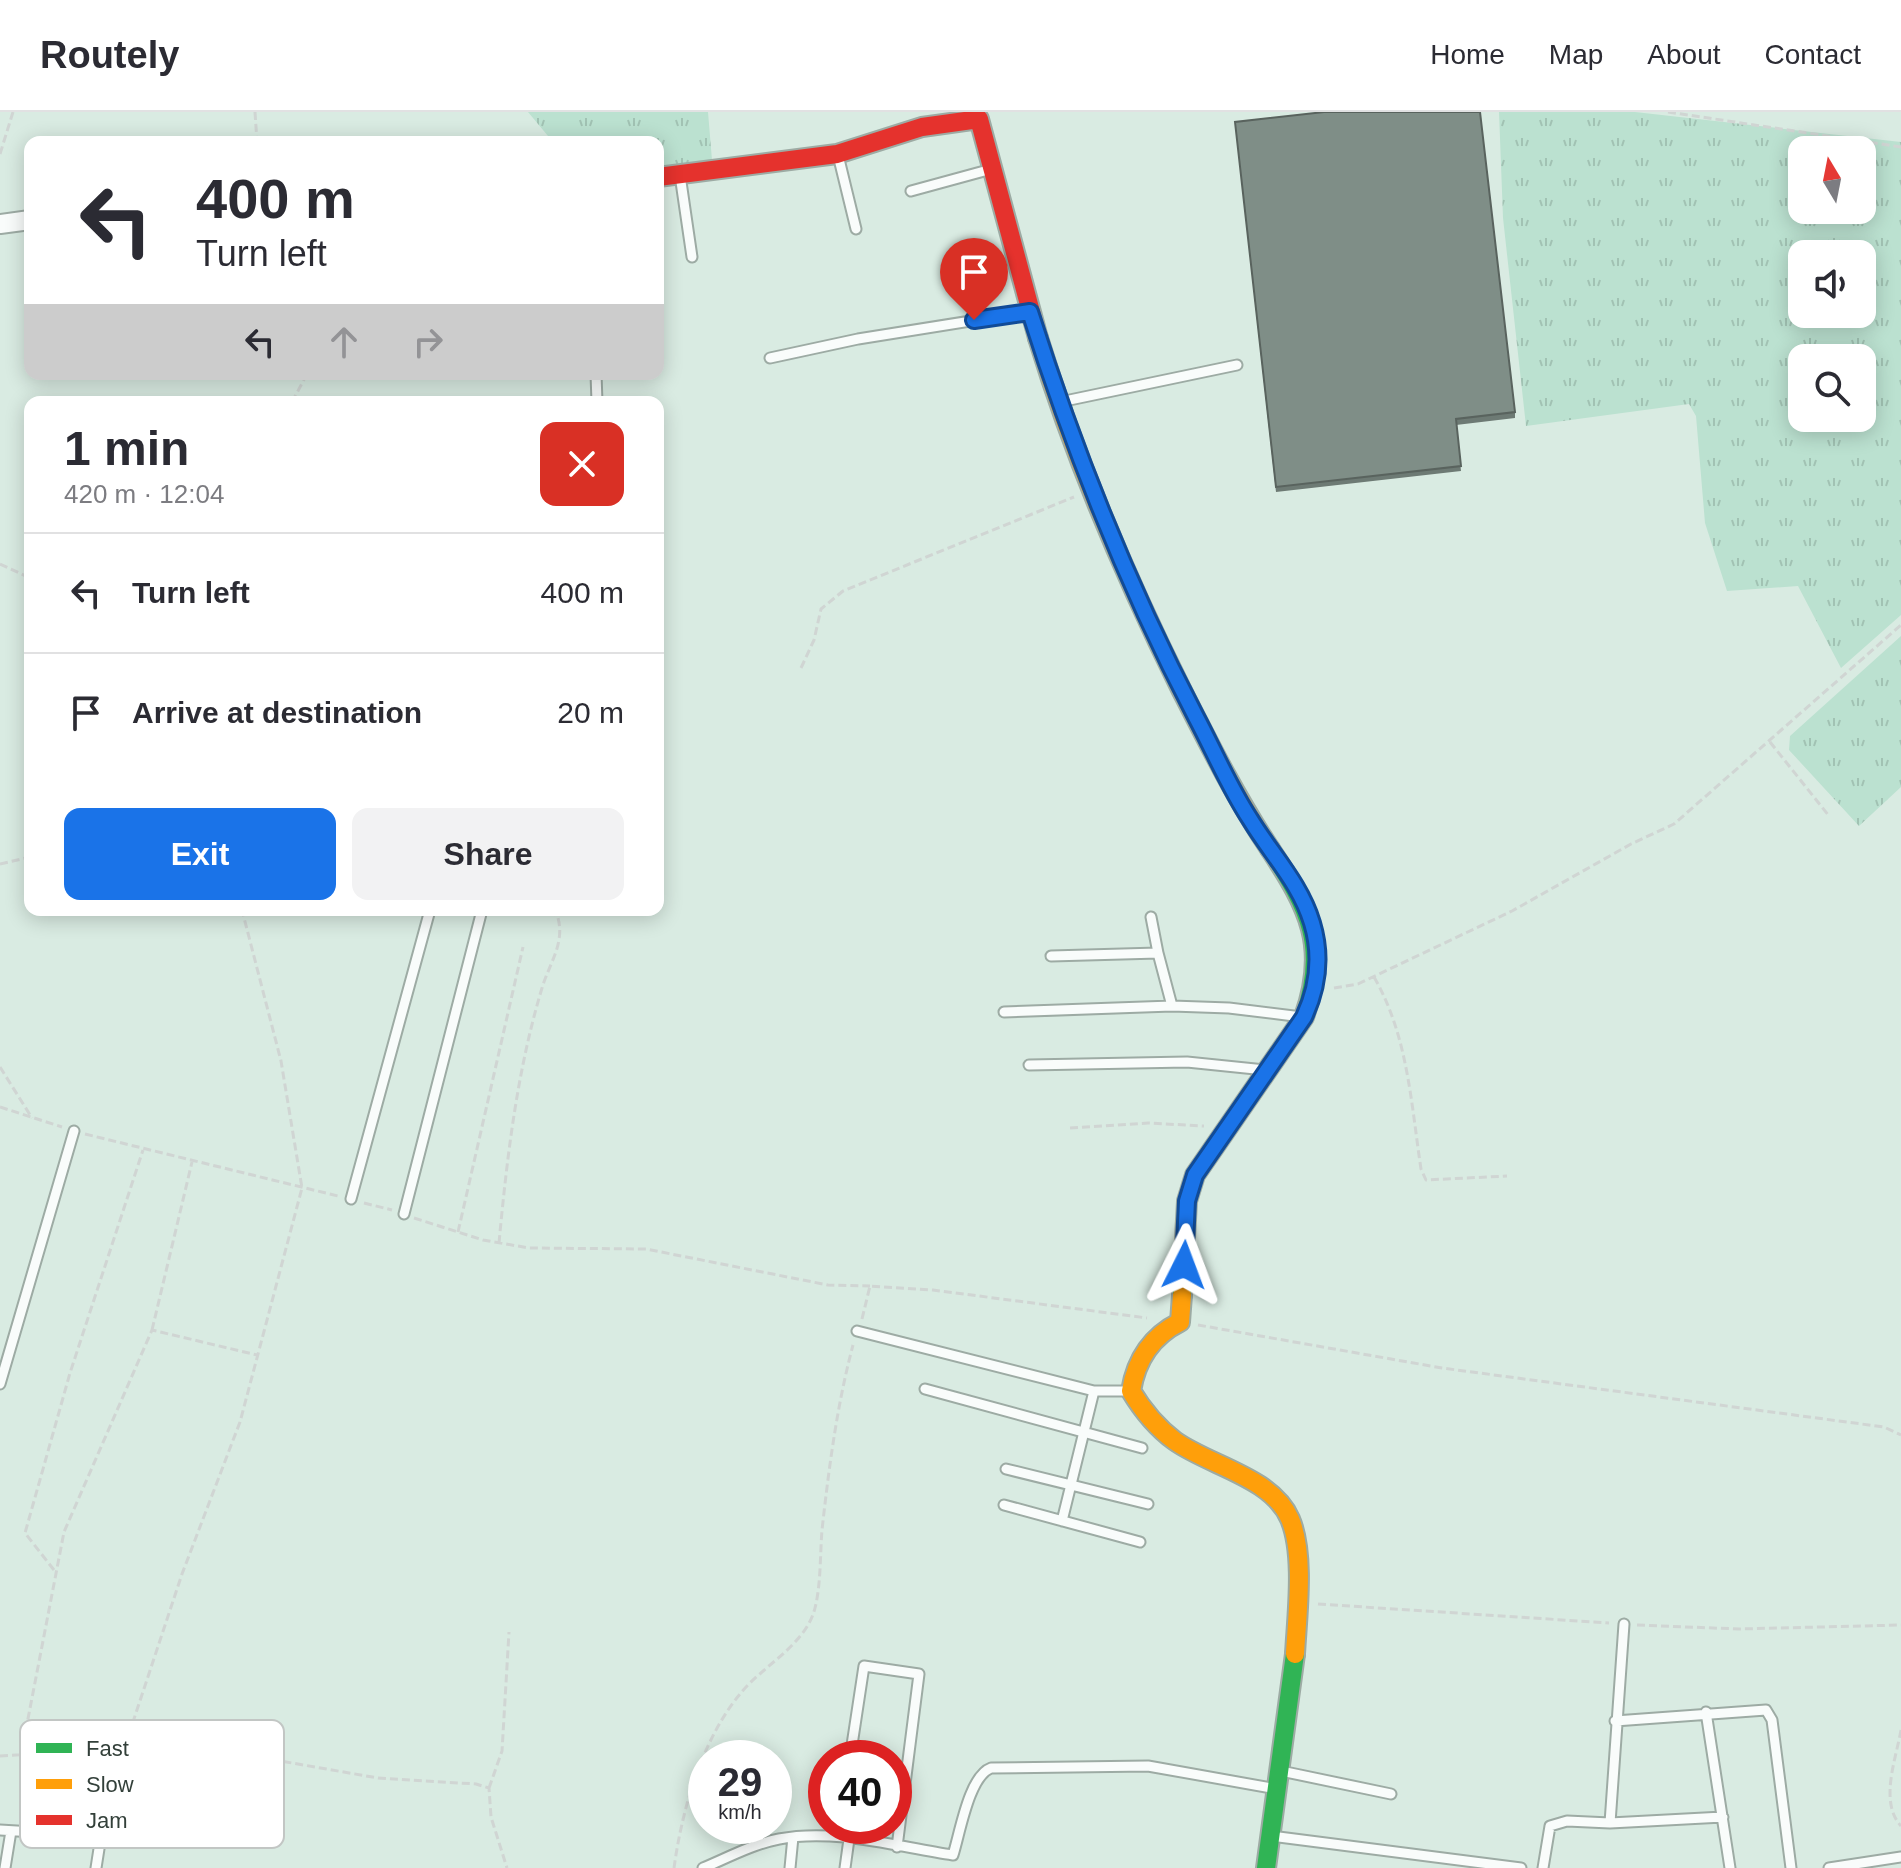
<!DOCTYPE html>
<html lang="en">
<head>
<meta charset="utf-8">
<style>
  :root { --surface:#fff; --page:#f2f2f3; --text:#2b2b33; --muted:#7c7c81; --line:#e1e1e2; --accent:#1a73e8 }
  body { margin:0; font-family:Arial,sans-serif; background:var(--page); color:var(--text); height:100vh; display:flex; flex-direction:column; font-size:30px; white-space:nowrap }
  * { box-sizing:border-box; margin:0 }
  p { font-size:26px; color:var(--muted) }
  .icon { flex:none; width:44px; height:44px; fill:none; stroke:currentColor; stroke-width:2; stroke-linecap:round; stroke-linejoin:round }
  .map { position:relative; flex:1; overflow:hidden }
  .sheet { position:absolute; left:24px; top:284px; width:640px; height:520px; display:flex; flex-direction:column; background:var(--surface); border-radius:16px; box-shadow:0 4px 20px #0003 }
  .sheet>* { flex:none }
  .hud { position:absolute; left:24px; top:24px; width:640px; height:244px; border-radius:16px; box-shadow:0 4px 20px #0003; background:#fff; color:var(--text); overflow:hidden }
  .needle { width:52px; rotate:350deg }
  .tools { position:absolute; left:1788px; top:24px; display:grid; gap:16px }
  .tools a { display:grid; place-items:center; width:88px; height:88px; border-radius:16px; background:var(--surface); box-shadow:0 4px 20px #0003; font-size:40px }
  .speed { position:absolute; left:688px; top:1628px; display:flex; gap:16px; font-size:40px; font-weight:700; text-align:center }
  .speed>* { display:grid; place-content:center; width:104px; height:104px; border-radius:50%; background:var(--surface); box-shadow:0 4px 20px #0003; line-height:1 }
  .speed small { font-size:20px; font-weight:400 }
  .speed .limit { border:12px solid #d22; background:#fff; color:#111 }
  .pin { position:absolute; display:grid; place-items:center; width:68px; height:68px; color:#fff; margin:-82px -34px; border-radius:50% 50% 50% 0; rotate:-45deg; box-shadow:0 0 8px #0007 }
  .pin .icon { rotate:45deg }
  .me { position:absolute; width:88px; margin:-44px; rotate:3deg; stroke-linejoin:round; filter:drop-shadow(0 0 6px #0008) }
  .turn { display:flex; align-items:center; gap:28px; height:168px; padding:0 40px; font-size:36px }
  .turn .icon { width:104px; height:104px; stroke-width:2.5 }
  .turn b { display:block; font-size:56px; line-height:68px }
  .lanes { display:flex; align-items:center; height:76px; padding:0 40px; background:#0003; justify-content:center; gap:40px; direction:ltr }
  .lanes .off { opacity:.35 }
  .round { display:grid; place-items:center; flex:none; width:84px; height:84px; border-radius:16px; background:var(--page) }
  .summary { display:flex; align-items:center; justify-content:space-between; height:136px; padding:0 40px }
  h1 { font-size:48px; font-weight:700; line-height:60px }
  .cta { display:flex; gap:16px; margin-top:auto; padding:16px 40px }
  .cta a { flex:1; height:92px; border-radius:16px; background:var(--accent); color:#fff; font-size:32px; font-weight:700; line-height:92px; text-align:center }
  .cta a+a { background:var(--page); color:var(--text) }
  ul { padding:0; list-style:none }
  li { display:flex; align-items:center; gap:24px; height:120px; padding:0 40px; border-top:2px solid var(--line) }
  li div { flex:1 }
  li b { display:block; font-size:30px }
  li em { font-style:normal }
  header { display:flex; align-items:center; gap:48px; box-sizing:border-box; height:112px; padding:0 40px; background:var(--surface); border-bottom:2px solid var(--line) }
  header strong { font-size:38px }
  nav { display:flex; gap:44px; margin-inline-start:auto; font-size:28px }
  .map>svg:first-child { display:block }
</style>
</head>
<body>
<header>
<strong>Routely</strong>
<nav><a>Home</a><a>Map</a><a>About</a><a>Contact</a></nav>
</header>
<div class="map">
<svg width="1901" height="1756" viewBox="0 0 1901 1756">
  <defs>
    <pattern id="grass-tufts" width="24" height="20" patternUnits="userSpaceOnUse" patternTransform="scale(2)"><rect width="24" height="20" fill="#bbe1d0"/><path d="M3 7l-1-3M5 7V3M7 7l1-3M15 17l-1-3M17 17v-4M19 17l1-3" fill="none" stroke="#a1c2b3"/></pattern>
  </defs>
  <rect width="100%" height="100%" fill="#d9ebe2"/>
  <path fill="url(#grass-tufts)" fill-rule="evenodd" d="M528,0H708L712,48L658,54V30H553Z
    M1499,0H1635L1901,30V503L1841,556L1798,474L1727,479L1705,411L1696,304L1689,292L1526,314L1503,106ZM1802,38H1862V98H1802ZM1802,142H1862V202H1802ZM1802,246H1862V306H1802Z
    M1901,524V675L1859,714L1789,638L1790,624Z"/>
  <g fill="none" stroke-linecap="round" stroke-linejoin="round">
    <g stroke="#9daba4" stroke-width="13">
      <path id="lane" d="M838,43L856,117
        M680,63L692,145
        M911,79L988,58
        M770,246L858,227L1027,200
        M596,262L597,290
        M1060,290L1237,253
        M1151,805L1158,841
        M1051,844L1158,841L1172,894L1229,896L1302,905
        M1004,900L1172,894
        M1029,953L1187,950L1265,958
        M351,1087L430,798
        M404,1102L482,798
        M857,1219L1094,1279
        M0,1272L74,1019
        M925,1277L1142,1336
        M1006,1357L1148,1392
        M1004,1393L1140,1430
        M1062,1409L1094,1279H1130
        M1624,1512L1610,1711L1723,1705
        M1706,1600L1730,1756
        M1615,1609L1766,1598L1772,1608L1791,1756
        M850,1646L864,1554L919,1562L897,1735
        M1281,1659L1391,1682
        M0,1718L101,1724L96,1756
        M101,1724L113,1638
        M1271,1724L1521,1756
        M5,1756L11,1719
        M703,1756C727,1746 753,1732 779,1727C835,1716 898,1735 953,1743C960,1721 969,1664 991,1656L1148,1654L1277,1677
        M790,1756L793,1725
        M845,1756L849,1727
        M1543,1756L1550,1714L1567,1709L1610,1711
        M1829,1756L1901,1745"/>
    </g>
    <g stroke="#9daba4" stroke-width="22">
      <path id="street" d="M0,112L30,108"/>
    </g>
    <g stroke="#9daba4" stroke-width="22">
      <path id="fast" d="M1182,1183L1187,1089L1195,1063L1304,905C1329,835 1309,796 1270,737
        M1266,1756L1295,1542"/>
    </g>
    <g stroke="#9daba4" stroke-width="22">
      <path id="slow" d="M1038,226C1075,347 1125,464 1181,577C1209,632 1236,686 1270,737
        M1182,1183L1180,1210C1152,1224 1136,1248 1131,1279C1143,1299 1156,1315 1175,1329C1210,1354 1272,1365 1290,1407C1305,1442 1297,1504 1295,1542"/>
    </g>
    <g stroke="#9daba4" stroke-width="22">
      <path id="jam" d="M658,65L837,42L922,15L979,7L1038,226"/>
    </g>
    <path stroke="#d0d5d3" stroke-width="3" stroke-dasharray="8 4" stroke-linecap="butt" d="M255,0L257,30
      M1668,0L1901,35
      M0,42L13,0
      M292,290L307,262
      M0,452L30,466
      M801,556L814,528L821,497L843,479L1074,385
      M1770,630L1829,704
      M0,752L30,745
      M1374,865C1408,924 1411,991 1421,1057L1426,1068L1507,1064
      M1334,876L1358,872L1512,799L1631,732L1674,712L1901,513
      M0,955L32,1006
      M0,995L62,1015
      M1070,1016L1148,1011L1204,1014
      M85,1022L338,1084
      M364,1091L392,1098
      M414,1106L483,1128L529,1136L646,1137L828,1173L870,1174
      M458,1120L523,835
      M499,1131C507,1045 517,959 542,876C549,852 565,832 558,806L550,798
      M862,1207L870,1174L933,1178L1147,1206
      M1198,1213L1442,1256L1884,1315L1901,1323
      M152,1218L192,1050
      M54,1458L25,1421L70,1261L143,1038
      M1318,1492L1609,1511
      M1637,1513L1739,1517L1901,1513
      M1901,1618C1896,1647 1879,1690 1901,1714
      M125,1634L182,1462L240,1310L302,1076L281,949L242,798
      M128,1638L252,1644L378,1666L476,1672L489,1676L491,1705L507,1756
      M21,1643L64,1420L152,1218L257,1243
      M0,1644L100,1638
      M489,1676L502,1639L509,1520
      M674,1756C682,1697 702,1628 740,1582C762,1554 806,1533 815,1496C821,1472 820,1443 822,1418C829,1355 837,1293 853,1233"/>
    <use href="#lane" stroke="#f9fcfb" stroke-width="9"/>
    <use href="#street" stroke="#f9fcfb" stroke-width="18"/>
    <use href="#fast" stroke="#30b455" stroke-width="18"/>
    <use href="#slow" stroke="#ff9f0a" stroke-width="18"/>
    <use href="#jam" stroke="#e5322d" stroke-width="18"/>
  </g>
  <path fill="#6d7a74" d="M1235,10L1515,300V306L1456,313L1461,359L1276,380Z"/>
  <path fill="#7f8e87" stroke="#59635e" stroke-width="2" d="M1324,0H1480L1515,300L1456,307L1461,354L1276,375L1235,10Z"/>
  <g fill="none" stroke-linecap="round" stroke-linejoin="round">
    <g stroke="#114b97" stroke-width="20">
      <path id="route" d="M974,208L1030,200C1075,342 1127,473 1196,605C1214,639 1229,675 1250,707C1271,742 1300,771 1312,811C1322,844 1318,875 1304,905L1195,1063L1187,1089L1184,1153"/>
    </g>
    <use href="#route" stroke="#1a73e8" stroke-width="14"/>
  </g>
  <rect x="20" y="1608" width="264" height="128" rx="12" fill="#fff" stroke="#c2c6c4" stroke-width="2"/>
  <rect x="36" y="1631" width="36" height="10" fill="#30b455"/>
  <rect x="36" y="1667" width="36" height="10" fill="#ff9f0a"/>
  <rect x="36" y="1703" width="36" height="10" fill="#e5322d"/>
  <g font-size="22" fill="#33403a">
    <text x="86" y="1644">Fast</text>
    <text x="86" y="1680">Slow</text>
    <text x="86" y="1716">Jam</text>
  </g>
</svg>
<div class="tools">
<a><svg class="needle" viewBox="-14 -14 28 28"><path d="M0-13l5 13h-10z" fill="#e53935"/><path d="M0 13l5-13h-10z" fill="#7c7c81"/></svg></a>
<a><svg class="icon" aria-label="sound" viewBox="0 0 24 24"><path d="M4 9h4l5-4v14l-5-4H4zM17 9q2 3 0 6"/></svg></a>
<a><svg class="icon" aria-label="search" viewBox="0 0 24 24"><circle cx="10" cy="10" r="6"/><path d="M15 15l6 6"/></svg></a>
</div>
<div class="speed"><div>29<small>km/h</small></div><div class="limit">40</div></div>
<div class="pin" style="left:974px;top:208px;background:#d93025"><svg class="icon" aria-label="arrive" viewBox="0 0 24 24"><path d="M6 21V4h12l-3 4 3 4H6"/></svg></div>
<svg class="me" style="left:1184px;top:1153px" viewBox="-20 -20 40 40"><path d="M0-17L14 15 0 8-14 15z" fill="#1a73e8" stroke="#fff" stroke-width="4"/></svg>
<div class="hud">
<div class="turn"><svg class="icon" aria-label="left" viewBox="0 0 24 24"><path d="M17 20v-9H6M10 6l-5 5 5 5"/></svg><div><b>400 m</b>Turn left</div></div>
<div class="lanes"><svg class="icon" aria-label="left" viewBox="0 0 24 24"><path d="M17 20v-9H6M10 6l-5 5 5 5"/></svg><svg class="icon off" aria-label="ahead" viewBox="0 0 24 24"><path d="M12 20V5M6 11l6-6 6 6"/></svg><svg class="icon off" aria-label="right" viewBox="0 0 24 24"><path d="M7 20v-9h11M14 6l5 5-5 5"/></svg></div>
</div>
<section class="sheet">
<div class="summary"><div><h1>1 min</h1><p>420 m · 12:04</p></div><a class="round" style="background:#d93025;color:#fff"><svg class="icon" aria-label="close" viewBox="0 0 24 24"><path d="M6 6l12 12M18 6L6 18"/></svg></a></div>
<ul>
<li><svg class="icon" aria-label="left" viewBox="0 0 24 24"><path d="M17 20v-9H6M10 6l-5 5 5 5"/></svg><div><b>Turn left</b></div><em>400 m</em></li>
<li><svg class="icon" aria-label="arrive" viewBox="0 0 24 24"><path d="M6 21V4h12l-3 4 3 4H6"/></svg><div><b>Arrive at destination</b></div><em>20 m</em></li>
</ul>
<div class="cta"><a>Exit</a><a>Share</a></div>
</section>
</div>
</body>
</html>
